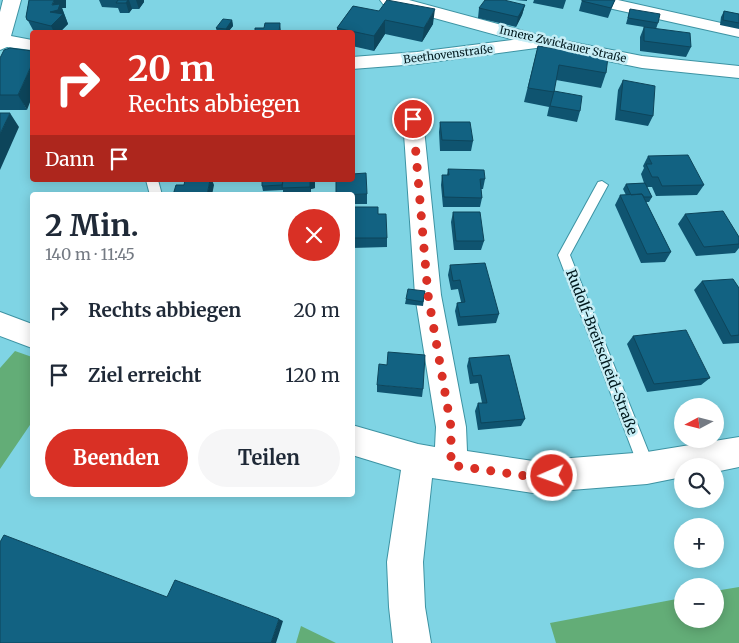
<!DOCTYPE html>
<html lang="de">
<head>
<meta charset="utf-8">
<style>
  :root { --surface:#fff; --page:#f6f6f7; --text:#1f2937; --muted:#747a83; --accent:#d93025 }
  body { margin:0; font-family:Merriweather,serif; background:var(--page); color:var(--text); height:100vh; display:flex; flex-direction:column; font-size:19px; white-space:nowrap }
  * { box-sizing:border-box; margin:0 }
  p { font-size:16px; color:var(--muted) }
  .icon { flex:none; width:28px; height:28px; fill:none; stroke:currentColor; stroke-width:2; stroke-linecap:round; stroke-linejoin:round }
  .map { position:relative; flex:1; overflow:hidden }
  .drawer { position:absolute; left:30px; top:192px; width:325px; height:305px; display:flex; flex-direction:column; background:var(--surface); border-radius:5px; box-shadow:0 2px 12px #0003 }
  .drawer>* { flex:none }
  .guide { position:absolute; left:30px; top:30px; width:325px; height:152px; border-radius:5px; box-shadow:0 2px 12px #0003; background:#d93025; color:#fff; overflow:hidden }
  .needle { width:32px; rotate:263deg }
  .tools { position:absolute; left:674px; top:398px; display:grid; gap:10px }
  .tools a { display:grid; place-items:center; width:50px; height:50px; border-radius:50%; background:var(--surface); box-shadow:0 2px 12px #0003; font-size:25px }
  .pin { position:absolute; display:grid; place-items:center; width:42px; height:42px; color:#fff; margin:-21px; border:2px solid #fff; border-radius:50%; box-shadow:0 1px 5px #0007 }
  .me { position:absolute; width:55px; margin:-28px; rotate:268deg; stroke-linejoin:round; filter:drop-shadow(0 0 4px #0008) }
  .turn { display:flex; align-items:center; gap:18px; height:105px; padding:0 15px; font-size:22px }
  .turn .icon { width:65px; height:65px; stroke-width:2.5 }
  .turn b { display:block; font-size:35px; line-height:42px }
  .then { display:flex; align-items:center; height:48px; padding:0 15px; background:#0003; gap:10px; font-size:19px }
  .round { display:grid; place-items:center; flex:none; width:52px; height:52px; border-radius:26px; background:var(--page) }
  .summary { display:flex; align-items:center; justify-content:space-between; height:85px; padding:0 15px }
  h1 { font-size:30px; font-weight:700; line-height:38px }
  .cta { display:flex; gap:10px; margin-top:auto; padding:10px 15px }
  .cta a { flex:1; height:58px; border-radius:30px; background:var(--accent); color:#fff; font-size:20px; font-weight:700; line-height:58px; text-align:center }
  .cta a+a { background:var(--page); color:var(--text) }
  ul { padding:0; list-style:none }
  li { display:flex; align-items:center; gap:15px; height:65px; padding:0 15px }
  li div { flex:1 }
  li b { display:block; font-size:19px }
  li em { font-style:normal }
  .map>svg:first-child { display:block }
</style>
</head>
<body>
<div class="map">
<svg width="739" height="643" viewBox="0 0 739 643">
  <rect width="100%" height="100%" fill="#7fd4e4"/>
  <path fill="#63ad77" d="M15,351L32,357V422L0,469V368Z
    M739,587V643H556L550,623L682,598V619H715V591Z
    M301,626L336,643H296Z"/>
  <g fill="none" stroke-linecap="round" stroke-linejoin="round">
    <g stroke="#3d93a3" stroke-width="2">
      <path id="service" d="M146,180H158L162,195H150Z
        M602,181L608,185L570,255L655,468L653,474L647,476L641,474L639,468L558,255L598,182Z"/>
    </g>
    <g stroke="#3d93a3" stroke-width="2">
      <path id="minor" d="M3,0H21L11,36L32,40V50L7,47L0,50V12Z
        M586,0H618L739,27V37L595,5L589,4Z
        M544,36L551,38L553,42L551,46L417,64L352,69V57L417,52Z
        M413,112L420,114L423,119L441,295L466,427L467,451L533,461L647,452L739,437V467L715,472V466H682V477L647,484L533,493L432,478L423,562L425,607L431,643H393L389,607L387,562L401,470L352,455V425L418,444L435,447L436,427L415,295L403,119L406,114Z
        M0,312L32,324V348L0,336Z"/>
    </g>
    <g stroke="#3d93a3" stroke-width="2">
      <path id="secondary" d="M380,0H409L546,37L642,56L739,66V78L642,68L544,48L383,4Z"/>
    </g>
    <use href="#service" fill="#fff" fill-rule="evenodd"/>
    <use href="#minor" fill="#fff" fill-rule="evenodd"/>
    <use href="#secondary" fill="#fff" fill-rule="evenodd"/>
  </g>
  <path fill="#0f5470" d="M29,0L66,8H62L68,24L60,32H41L33,30L26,17Z
    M99,0H144V2L139,9H132L129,13H120L118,8L102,7Z
    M515,0H527V1Z
    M534,0H566L563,9L533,3Z
    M582,0H615L608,18L579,11Z
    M525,5L522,15L516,27L478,18L479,8Z
    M353,6L433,24L422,42L385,34L374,51L352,46V32H337V28Z
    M630,9L658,23L656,29L626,24Z
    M724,11L739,14V29L720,25L721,17Z
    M232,20L233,26L228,32H217L216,28Z
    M644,27L691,47L686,57L640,51V37Z
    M538,46L606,73L601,88L556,80L554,91L580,111L577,122L547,116L549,107L524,102Z
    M0,58L27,110H0Z
    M623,80L653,116L648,126L615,120L618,90Z
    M440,122L473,141L471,151H440L439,132Z
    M648,156L704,185L697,195L656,196L652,187H647L652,197L649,202H646L671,252L665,262L641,263L615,205L620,195H626L623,189L626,184L644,183L641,174L644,168L643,166Z
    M448,169L485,179L483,189H481L482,198L480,207H443L441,185L442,175H447Z
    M315,182V188L311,189V195H283V190L263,191L262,186Z
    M367,194V204H352V195H336Z
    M352,207L378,214L387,238V247L352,248Z
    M453,212L484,241L481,250H454L451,222Z
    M685,214L739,237V248L735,253L696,256L678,224Z
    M450,265L499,314L496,323L458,326L455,311L457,303L461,302L458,289L451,290L448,275Z
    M702,281L739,288V343L723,344L694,290Z
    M425,291L423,306L405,304L406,299Z
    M633,336L710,378L701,385L647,392L627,344Z
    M469,358L525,419L521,426L478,430L475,411L478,403H482L478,383L470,384L467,366Z
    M377,385L423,389L422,397L377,392Z"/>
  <path fill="#0d455b" d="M54,0H66V8H62L68,24L60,32H54L51,26L50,12Z
    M128,0H129L132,9L129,13L126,3Z
    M136,0H144V2L139,9Z
    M525,5L522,15L516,27L518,17Z
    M435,9L433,24L422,42L424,28Z
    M232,20L233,26L228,32H226V29Z
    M385,20V34L374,51V36Z
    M280,23L281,32H279Z
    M32,64V97L27,110L18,95Z
    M10,113L19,127L0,170V134Z
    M210,180H212L214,185L212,195H207Z
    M310,180H315V188L311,189V195L310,187Z
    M354,339V347L353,363L352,354Z
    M279,619L283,621L276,643H271Z"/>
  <path fill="#126282" stroke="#0d455b" d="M29,0H54L52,5L60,4L58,10L50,12L63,14L51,26L27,20L26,17Z
    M118,0H128L126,3H116Z
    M387,0L435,9L424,28L385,20L374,36L337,28L353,6L379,11Z
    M485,0H504L525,5L518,17L479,8Z
    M582,0H615L611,8L582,1Z
    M630,9L660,14L658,23L628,18Z
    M724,11L739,14V23L723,20Z
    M223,19L232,20L226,29L216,28Z
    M265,23H280L279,32H255V28H264Z
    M644,27L690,33L691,47L644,41Z
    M538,46L608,57L606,73L559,65L554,92L528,88Z
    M10,48L32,51V64L18,95H0V58L4,50Z
    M623,80L655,86L653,116L620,110Z
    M554,91L582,96L580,111L550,106Z
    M0,113H10L0,134Z
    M440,122H470L473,141L442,140Z
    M688,155L704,185L662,186L658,177H652L646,164H652L648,156Z
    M448,169L484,170L485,179H480L482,198L444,197L442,175H449Z
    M366,173L367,194L336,195V180H352V174Z
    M185,180H210L207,195H173L176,185H184Z
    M262,180H283L282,185L262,186Z
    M283,180H310V187L282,188Z
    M645,183L652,197H644L642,194L631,195L626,184Z
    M642,194L671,252L647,254L620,195Z
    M352,207H378V214H386L387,238H352Z
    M723,211L739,237V244L704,247L685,214Z
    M453,212H480L484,241H456Z
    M485,263L499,314L460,317L457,303L465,302L460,280L453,281L450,265Z
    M733,279L739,288V335L731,336L702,281Z
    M408,289L425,291L423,302L406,299Z
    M686,330L710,378L654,384L633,336Z
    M352,339H354L352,354Z
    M388,352L425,355L423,389L377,385L379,364L387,365Z
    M509,355L525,419L481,423L478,403H487L481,375L473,376L469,358Z
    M4,535L167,597L175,580L279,619L271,643H0V542Z"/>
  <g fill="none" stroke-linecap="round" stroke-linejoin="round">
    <path stroke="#d93025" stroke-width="9" stroke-dasharray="0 16.2" d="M413,119L428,295L451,427V465L533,477L552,476"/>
  </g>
  <g text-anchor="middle" stroke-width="5" stroke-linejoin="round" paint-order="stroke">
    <g font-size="11" fill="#00181d" stroke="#c6eef6">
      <text transform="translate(563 44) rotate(13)" y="4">Innere Zwickauer Straße</text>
      <text transform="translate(448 54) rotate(-7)" y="4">Beethovenstraße</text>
    </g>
    <g font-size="14" fill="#00181d" stroke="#c6eef6">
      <text transform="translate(602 352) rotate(69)" y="5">Rudolf-Breitscheid-Straße</text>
    </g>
  </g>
</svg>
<div class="tools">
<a><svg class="needle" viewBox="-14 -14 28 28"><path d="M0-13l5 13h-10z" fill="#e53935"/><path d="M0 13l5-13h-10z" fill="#747a83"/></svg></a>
<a><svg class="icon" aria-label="search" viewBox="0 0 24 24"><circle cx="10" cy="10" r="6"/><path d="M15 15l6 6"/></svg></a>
<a>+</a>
<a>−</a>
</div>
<div class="pin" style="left:413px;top:119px;background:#d93025"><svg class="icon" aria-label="arrive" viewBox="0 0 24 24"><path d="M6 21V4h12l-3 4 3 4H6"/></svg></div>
<svg class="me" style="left:552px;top:476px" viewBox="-20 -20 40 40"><circle r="17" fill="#d93025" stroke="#fff" stroke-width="3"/><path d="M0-11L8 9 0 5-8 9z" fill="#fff"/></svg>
<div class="guide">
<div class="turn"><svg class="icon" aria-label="right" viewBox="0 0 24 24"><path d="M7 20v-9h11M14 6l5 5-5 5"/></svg><div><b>20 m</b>Rechts abbiegen</div></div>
<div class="then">Dann<svg class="icon" aria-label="arrive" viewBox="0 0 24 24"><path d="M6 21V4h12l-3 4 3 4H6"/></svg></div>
</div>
<section class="drawer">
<div class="summary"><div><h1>2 Min.</h1><p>140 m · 11:45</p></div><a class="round" style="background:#d93025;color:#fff"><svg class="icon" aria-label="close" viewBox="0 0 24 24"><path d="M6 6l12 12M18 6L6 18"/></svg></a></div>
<ul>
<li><svg class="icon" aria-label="right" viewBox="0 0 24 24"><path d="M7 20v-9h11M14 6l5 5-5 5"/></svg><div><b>Rechts abbiegen</b></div><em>20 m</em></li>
<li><svg class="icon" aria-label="arrive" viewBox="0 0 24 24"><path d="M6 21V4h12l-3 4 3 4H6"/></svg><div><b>Ziel erreicht</b></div><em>120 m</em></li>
</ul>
<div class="cta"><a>Beenden</a><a>Teilen</a></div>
</section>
</div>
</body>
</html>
